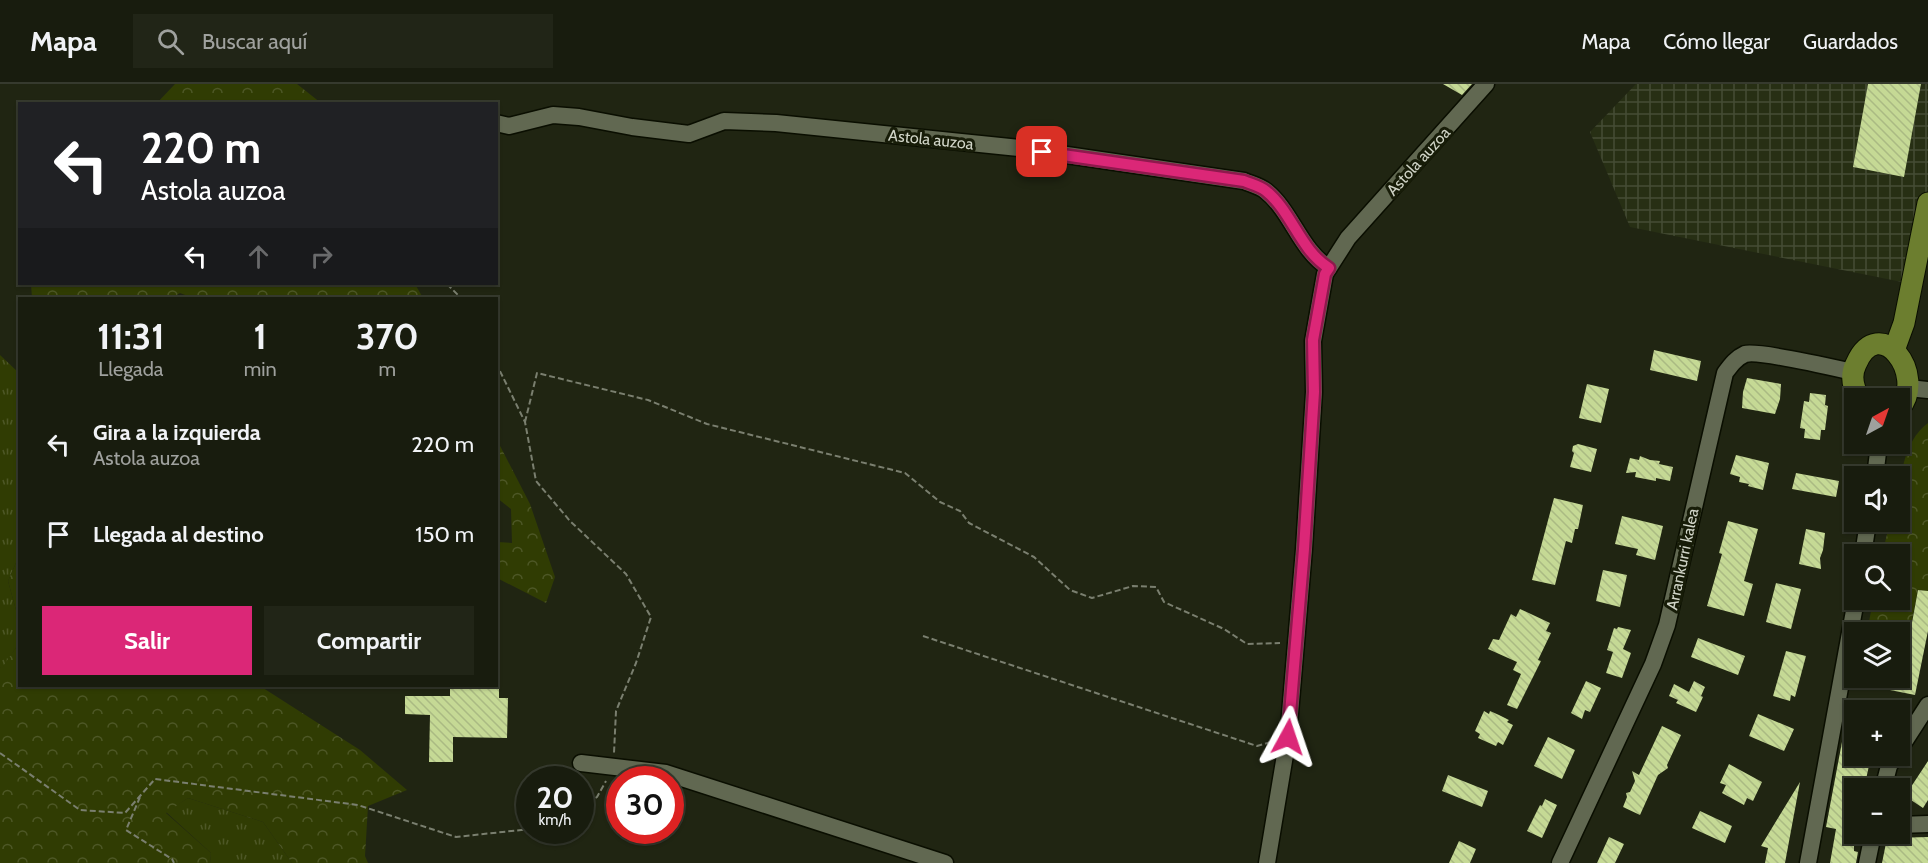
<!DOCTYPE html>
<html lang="es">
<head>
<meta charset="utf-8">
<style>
  :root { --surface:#181c0e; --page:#212517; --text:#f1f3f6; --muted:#9fa19e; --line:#363a2e; --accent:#db2777 }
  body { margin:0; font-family:Cabin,sans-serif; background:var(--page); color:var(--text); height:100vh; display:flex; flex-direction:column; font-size:22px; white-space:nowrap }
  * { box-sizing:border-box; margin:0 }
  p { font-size:20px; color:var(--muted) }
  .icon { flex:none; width:33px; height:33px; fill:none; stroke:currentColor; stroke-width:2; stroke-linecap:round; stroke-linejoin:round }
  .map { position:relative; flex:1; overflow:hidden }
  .drawer { position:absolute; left:18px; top:213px; width:480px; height:390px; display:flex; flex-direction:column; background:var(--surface); border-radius:0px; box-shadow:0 2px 4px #0004,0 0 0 2px var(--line) }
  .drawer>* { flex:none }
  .banner { position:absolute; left:18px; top:18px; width:480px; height:183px; border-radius:0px; box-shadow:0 2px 4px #0004,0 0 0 2px var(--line); background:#202124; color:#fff; overflow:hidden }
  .needle { width:39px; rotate:40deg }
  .controls { position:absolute; left:1844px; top:304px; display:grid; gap:12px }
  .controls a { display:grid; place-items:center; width:66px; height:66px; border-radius:0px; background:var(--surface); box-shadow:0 2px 4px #0004,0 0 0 2px var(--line); font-size:30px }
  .speed { position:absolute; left:516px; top:682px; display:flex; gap:12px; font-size:30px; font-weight:700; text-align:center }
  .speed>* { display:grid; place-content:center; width:78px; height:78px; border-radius:50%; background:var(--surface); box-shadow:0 2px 4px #0004,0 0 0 2px var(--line); line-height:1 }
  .speed small { font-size:15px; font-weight:400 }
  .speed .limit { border:9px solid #d22; background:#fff; color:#111 }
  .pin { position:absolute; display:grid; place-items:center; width:51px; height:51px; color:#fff; margin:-26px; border-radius:12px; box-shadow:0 3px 9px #0006 }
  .me { position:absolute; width:66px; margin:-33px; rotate:5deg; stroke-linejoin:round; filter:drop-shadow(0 0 4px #0008) }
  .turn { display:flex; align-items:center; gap:21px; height:126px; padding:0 24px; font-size:27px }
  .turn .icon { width:78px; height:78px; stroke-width:2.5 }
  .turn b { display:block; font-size:42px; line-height:51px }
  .lanes { display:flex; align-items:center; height:57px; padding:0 24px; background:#0003; justify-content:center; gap:30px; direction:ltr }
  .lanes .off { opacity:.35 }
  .eta { display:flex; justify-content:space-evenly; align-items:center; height:102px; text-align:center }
  .eta b { font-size:36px; font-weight:800; line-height:42px }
  .primary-button { display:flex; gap:12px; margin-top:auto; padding:12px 24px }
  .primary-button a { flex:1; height:69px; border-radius:0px; background:var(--accent); color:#fff; font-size:24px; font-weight:800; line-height:69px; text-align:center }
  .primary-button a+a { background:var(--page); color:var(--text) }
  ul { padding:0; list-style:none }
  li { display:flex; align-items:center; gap:18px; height:90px; padding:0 24px }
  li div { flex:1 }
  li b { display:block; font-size:22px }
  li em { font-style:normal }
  header { display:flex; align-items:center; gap:36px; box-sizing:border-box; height:84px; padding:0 30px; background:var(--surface); border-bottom:2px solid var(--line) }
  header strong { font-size:28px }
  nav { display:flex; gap:33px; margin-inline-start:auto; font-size:21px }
  .search { width:420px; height:54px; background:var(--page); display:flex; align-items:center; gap:15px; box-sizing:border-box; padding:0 21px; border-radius:0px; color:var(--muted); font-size:22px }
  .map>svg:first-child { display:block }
</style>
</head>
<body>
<header>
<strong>Mapa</strong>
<div class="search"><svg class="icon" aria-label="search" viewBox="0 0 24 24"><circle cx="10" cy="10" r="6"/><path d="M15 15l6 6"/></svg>Buscar aquí</div>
<nav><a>Mapa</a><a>Cómo llegar</a><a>Guardados</a></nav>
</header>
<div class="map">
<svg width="1928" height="779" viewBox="0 0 1928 779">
  <defs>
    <pattern id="industrial-grid" width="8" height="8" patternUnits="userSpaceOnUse" patternTransform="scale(1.5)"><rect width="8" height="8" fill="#272f14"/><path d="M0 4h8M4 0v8" fill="none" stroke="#454c35"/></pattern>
    <pattern id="grass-tufts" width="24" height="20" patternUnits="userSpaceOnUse" patternTransform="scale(1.5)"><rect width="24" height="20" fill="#303c03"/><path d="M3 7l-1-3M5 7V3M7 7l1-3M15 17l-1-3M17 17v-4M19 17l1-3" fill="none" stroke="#4d5726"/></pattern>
    <pattern id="forest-crowns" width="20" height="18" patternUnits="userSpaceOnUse" patternTransform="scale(1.5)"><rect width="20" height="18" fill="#303c03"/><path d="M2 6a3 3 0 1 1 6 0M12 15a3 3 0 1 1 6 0" fill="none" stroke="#4d5726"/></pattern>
    <pattern id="building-back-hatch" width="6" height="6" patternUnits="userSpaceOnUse" patternTransform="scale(1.5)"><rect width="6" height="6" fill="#c5d995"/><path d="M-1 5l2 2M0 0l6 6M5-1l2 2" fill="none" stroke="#aaba83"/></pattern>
  </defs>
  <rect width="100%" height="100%" fill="#202512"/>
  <path fill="url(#industrial-grid)" d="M1636,0H1928V117L1912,200L1630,143L1590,48Z"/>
  <path fill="url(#grass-tufts)" d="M0,271L20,290L19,472L8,497L19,537V559L2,585L0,583Z
    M188,714L263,738L292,779H210L211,769L166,728Z"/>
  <path fill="url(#forest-crowns)" d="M175,0H297L321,19H157Z
    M31,200H415L423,214H193L180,209L172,214H32Z
    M1928,339V507L1918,506L1906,566L1899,565V549H1867L1873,516H1899V471H1882L1890,438H1899C1899,405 1899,361 1928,339Z
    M497,356L530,420L555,493L546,519L497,494V458L512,459L511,425L497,414Z
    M19,472V537L8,497Z
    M19,559L20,602H260L360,666L407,706L368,722L365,772L368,779H292L263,738L188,714L166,729L211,769L210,779H0V583L2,584Z"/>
  <path fill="url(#building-back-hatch)" d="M1443,0H1472L1462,11Z
    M1868,0H1921L1904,93L1853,83Z
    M1654,266L1701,277L1697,297L1650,286Z
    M1747,294L1781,300L1780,315L1775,330L1742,324L1743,308Z
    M1587,300L1609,305L1601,339L1579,334Z
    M1810,309L1826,311L1825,321L1828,322L1825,346H1821L1820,356L1804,354L1805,345L1800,344L1804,317L1809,318Z
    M1578,360L1597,365L1591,388L1570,383L1574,369L1572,367L1573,362Z
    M1736,371L1769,379L1763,406L1748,402L1749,400L1739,398L1740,393L1730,390Z
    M1640,372L1650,376L1660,377L1659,380L1673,383L1670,397L1656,394V397L1635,393L1636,388L1626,389L1630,374L1639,376Z
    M1796,389L1839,397L1836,413L1792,405Z
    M1554,414L1583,421L1578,445H1575L1572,459L1566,457L1555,501L1532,496Z
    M1622,432L1663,442L1655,476L1636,471L1638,465L1615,460Z
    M1728,437L1758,445L1744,497L1753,500L1744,532L1707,522L1722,470L1719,469Z
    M1806,445L1825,449L1823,466L1820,474L1821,485L1799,480Z
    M1603,486L1627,491L1620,523L1596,517Z
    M1776,499L1801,505L1791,545L1766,538Z
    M1918,506L1928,507V547L1915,611L1855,599L1856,594H1899V565L1907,566Z
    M1520,525L1550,539L1546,547L1551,549L1538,576L1541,577L1517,625L1507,621L1521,590L1513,586L1517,578L1488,565L1493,555L1499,556L1511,530L1516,533Z
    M1618,543L1631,546L1623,565L1631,569L1622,594L1606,589L1613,568L1607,566L1614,544L1617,545Z
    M1698,554L1745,572L1738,591L1691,573Z
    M1786,567L1806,572L1795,613L1791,611L1790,617L1773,612Z
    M1586,597L1601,604L1590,628L1585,626L1582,635L1571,629Z
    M1694,597L1705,603L1701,612L1703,613L1696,628L1676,619L1678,616L1669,612L1674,600L1689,608Z
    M450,602H499V614H508L507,654L453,653V678H429L430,631L405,630V612H450Z
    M1848,626L1854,627V672H1871L1864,705H1854V767L1858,768L1856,779H1830L1836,745L1826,743Z
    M1484,627L1489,630L1490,627L1499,631L1509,636L1507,638L1513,641L1503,661L1498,658L1496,662L1478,654L1480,650L1475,647Z
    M1758,630L1794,645L1784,667L1749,652Z
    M1662,642L1681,651L1667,681L1668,684L1658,691L1640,731L1623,723L1627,713L1626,709L1630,708L1635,697L1632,687L1639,691Z
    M1548,653L1575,666L1562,695L1534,682Z
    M1928,677V716L1923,724L1905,712Z
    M1729,680L1762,698L1753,717L1747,714L1744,721L1722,709L1726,701L1720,699Z
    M1448,691L1488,707L1482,723L1442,707Z
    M1800,698L1785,779H1765L1768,764L1761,762Z
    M1545,715L1557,721L1542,754L1527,747L1540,721L1542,722Z
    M1700,727L1732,742L1725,759L1692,744Z
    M1609,753L1624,760L1615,779H1597Z
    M1928,753V779H1882L1886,759L1892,754Z
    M1459,757L1476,765L1470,779H1449Z"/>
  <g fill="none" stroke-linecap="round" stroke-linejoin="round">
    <g stroke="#0a0e00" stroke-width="19">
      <path id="minor" d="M496,39L509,42L553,31L579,33L632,43L689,50L724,37L776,39L1019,64L1244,97C1251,100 1260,102 1266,107C1292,128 1300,166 1329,184
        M1918,305L1928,306
        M1875,393L1879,360
        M1863,471L1868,438
        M1899,666L1928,621
        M581,679L666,689L945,779
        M1883,705L1889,682L1895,672
        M1899,741L1928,740
        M1267,779L1288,653L1304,465L1314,308L1313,257L1325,190L1348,154L1486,0
        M1560,779L1653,580L1667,541L1725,289C1731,281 1736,274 1745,270C1758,266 1835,284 1853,288
        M1808,779L1856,516
        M1867,779L1873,750"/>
    </g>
    <g stroke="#0a0e00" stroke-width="23">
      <path id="major" d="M1896,261L1904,239L1928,119
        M1860,315C1853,304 1850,292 1856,280C1879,227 1928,291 1899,325"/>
    </g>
    <path stroke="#7a7f6f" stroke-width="2" stroke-dasharray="6 3" stroke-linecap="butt" d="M447,200L461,214
      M496,279L525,338L536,397L570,437L626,490L651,533L636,579L616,627L614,669
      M525,338L537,289L648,316L707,340L905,389L940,418L960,427L969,439L1034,473L1070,506L1092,514L1133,502L1156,503L1164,518L1224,545L1247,560L1280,559
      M923,552L1257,662L1271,658
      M0,669L80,726L125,729L155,695L358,721L456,753L530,745
      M140,713L126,746L172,775L174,779
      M580,723L597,713L606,697"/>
    <use href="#minor" stroke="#616851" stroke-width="16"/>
    <use href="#major" stroke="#6c7e2f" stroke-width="21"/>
  </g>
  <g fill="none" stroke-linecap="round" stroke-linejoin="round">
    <g stroke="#8e194d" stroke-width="15">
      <path id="route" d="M1042,68L1244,97C1251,100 1260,102 1266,107C1292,128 1300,166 1329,184L1325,190L1313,256L1314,308L1304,465L1288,653"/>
    </g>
    <use href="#route" stroke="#db2777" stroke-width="10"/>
  </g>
  <g text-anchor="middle" stroke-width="6" stroke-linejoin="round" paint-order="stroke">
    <g font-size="16" fill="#d0d4c7" stroke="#171c08">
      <text transform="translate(931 55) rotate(6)" y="6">Astola auzoa</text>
      <text transform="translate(1418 77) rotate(-48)" y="6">Astola auzoa</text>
      <text transform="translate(1682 475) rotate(-78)" y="6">Arrankurri kalea</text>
    </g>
  </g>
</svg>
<div class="controls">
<a><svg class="needle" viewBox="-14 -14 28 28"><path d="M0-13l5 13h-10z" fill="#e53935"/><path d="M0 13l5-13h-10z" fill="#9fa19e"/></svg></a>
<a><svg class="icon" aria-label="sound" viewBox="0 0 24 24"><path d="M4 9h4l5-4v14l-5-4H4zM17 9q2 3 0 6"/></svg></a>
<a><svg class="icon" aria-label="search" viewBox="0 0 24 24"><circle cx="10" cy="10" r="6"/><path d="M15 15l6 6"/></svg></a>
<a><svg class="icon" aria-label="layers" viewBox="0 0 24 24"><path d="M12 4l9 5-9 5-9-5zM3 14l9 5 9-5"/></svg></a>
<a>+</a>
<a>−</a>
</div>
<div class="speed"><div>20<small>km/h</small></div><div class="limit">30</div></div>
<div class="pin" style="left:1042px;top:68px;background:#d93025"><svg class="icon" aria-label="arrive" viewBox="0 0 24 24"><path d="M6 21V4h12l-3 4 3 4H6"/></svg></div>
<svg class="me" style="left:1288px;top:653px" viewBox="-20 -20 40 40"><path d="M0-17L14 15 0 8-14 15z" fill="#db2777" stroke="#fff" stroke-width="4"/></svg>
<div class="banner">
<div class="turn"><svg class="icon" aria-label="left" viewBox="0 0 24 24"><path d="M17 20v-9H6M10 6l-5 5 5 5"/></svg><div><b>220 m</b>Astola auzoa</div></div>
<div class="lanes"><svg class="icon" aria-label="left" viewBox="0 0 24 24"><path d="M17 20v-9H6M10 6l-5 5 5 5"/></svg><svg class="icon off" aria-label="ahead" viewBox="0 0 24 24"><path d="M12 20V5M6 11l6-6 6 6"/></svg><svg class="icon off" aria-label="right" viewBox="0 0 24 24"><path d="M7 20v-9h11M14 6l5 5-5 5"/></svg></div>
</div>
<section class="drawer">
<div class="eta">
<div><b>11:31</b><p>Llegada</p></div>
<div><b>1</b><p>min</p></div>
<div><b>370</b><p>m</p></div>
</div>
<ul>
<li><svg class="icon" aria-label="left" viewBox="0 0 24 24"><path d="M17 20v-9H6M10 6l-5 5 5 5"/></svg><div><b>Gira a la izquierda</b><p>Astola auzoa</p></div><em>220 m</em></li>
<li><svg class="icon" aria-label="arrive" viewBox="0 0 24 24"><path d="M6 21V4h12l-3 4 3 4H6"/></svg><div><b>Llegada al destino</b></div><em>150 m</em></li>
</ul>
<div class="primary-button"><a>Salir</a><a>Compartir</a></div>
</section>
</div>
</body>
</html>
